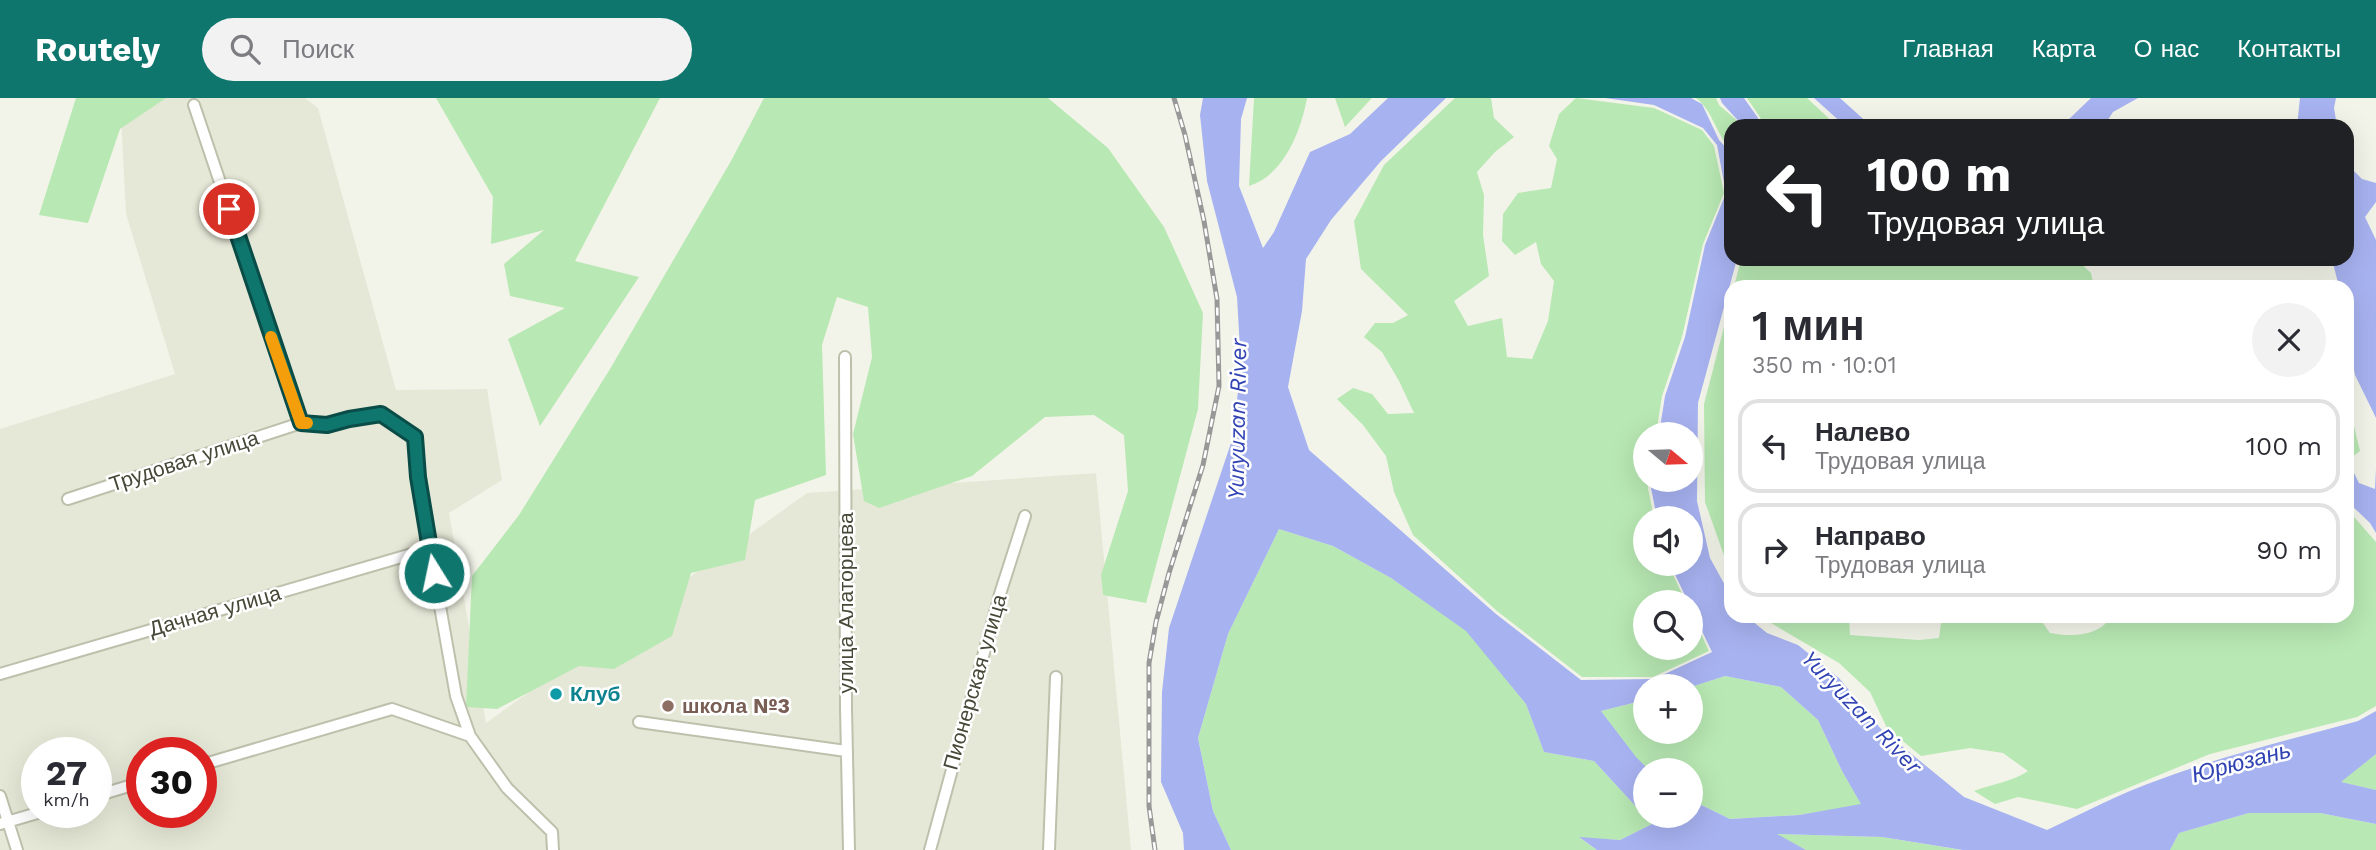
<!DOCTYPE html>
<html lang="ru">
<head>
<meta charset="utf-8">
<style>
  :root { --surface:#fff; --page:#f2f2f3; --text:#2b2b33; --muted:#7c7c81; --line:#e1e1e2; --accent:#0f766e }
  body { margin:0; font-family:"Work Sans",sans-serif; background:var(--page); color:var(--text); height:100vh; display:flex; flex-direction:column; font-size:26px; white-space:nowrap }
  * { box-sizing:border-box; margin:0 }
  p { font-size:23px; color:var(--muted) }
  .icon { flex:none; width:38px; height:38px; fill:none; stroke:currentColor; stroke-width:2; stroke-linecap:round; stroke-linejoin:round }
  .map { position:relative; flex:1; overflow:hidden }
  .panel { position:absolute; left:1724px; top:182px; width:630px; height:343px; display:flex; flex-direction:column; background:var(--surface); border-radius:21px; box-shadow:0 7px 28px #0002 }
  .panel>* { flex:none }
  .guide { position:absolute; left:1724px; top:21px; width:630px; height:147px; border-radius:21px; box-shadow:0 7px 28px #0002; background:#202124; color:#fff; overflow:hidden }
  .needle { width:46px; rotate:109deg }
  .buttons { position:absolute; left:1633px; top:324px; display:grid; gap:14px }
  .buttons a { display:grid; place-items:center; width:70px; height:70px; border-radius:50%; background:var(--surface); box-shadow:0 7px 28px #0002; font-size:35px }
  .speed { position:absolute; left:21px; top:639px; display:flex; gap:14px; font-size:35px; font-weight:700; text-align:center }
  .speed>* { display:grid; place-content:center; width:91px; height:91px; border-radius:50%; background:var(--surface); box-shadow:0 7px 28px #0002; line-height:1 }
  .speed small { font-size:18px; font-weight:400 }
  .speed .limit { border:10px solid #d22; background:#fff; color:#111 }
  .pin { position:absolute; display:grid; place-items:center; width:60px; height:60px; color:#fff; margin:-30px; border:4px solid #fff; border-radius:50%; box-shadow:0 2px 7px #0007 }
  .me { position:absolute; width:77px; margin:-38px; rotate:350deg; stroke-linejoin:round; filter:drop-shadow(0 0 5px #0008) }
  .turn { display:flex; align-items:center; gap:24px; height:147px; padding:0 28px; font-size:32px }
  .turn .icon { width:91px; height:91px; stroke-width:2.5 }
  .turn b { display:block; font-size:49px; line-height:60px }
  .round { display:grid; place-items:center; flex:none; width:74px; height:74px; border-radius:37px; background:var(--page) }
  .summary { display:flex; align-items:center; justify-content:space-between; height:119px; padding:0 28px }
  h1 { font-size:42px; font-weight:600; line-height:52px }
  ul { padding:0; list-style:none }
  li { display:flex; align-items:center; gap:21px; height:94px; margin:0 14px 10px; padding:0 14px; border:4px solid var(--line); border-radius:21px }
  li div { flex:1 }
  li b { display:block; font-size:26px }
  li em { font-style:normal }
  header { display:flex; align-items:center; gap:42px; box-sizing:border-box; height:98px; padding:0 35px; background:var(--accent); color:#fff }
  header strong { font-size:33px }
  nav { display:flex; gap:38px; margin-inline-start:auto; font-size:24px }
  .search { width:490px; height:63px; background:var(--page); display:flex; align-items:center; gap:18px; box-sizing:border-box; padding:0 24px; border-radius:38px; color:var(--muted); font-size:26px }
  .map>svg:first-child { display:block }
</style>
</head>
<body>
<header>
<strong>Routely</strong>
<div class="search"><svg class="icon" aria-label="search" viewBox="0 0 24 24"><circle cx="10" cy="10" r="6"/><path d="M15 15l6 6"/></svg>Поиск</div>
<nav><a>Главная</a><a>Карта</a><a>О нас</a><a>Контакты</a></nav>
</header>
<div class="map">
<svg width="2376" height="752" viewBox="0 0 2376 752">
  <rect width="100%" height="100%" fill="#f3f4e9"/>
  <path fill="#e6e8d7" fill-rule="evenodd" d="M143,0H305L318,10L396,292L487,291L502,382L449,415L486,625L807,395L1096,375L1131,752H0V331L175,276L126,116L121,18ZM37,654H96V714H37ZM142,654H201V714H142Z"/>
  <path fill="#b8e8b3" d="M76,0H166L120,31L88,125L39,117Z
    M436,0H660L575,163L639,179L540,328L508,241L565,210L510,198L504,166L544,132L491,146L493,99Z
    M764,0H1048L1108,50L1164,129L1203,215L1198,311L1146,505L1103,497L1101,477L1128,393L1124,337L1094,317L1045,319L972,378L879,410L864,403L853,336L872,259L868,209L837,199L822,247L826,377L755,402L745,462L691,475L672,538L614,571L579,568L497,611L466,609L472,478L519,417L610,271L731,63Z
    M1254,0H1307C1301,33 1284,77 1249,88Z
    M1335,0H1372L1345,29Z
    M1455,0H1491L1494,20L1514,39L1495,54L1477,74L1484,97L1483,137L1489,178L1454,203L1468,228L1502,220L1507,259L1532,261L1548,223L1554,183L1541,166L1536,144L1515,157L1502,143L1503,116L1518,95L1551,90L1557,61L1549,48L1559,16L1576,0L1654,10L1702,32L1714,48L1724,95L1703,146L1682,239L1662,298L1656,336H1645V382H1649L1648,390L1654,420H1645V466H1668L1686,504H1645V550H1690L1691,514L1709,553L1653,579H1582L1497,513L1413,437L1394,394L1386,358L1363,327L1337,301L1353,290L1372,296L1388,316L1414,315L1399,283L1382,254L1364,239L1375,225H1393L1408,217L1361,171L1354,123L1384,67Z
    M1696,0H1716L1719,7L1740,25L1741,28H1731V52C1716,36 1713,13 1696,0Z
    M1747,0H1807L1837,28H1763L1760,19Z
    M1741,161H1942L1948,166L1985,161L2035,164L2076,161L2091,175L2094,189H1734Z
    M1731,202V477L1705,404L1704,306Z
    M2347,299L2360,353L2352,359L2347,349Z
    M2347,411L2376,444V608L2357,619L2210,656L2077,711L2018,699L1995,706L1974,693C1992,686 2012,684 2028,673L2003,655L1970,650L1921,658L1887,630L1870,594L1839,565L1759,518H1849L1850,537L1919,542L1939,540L1942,518H2038L2050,535C2072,539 2098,539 2112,518H2347Z
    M1279,431L1333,448L1391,480L1467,533L1526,606L1544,654L1594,663L1652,726L1620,742L1580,740L1597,752H1231L1213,713L1198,640L1228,536Z
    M1725,578L1781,589L1818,622L1842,673L1862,707L1799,717L1730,721L1691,702L1690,672H1649L1636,660L1601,613L1645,602V634H1690L1691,589Z
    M2376,656V692L2340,684Z
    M2249,715H2320L2376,726V752H2170L2179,735Z
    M1775,736L1882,739L1962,752H1806Z"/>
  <path fill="#a7b2f0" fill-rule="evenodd" d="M1203,0H1247L1241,21L1239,88L1263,150L1274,134L1310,54L1350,36L1388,0H1446L1381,63L1331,122L1306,161L1302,213L1288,289L1309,352L1496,516L1581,582L1654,581L1712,554L1670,466H1690V420H1657L1651,390L1653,382H1690V336H1659L1665,298L1685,239L1705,147L1726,95L1717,47L1703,30L1654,7L1605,0H1691L1702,6L1719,42L1731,55V161H1737L1698,305L1697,403L1710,460L1731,498V518H1746L1767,535L1798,547L1839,580L1881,631L1964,699L2047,732C2085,714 2121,695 2161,681C2225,657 2292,641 2358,623L2376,613V656L2341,684L2376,692V726L2320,715H2249L2179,735L2170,752H1963L1882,739L1777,736L1806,752H1597L1579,739L1620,742L1652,726L1594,663L1544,654L1526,606L1466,533L1391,480L1333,448L1279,431L1228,536L1198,640L1213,713L1231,752H1184L1183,735L1161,684L1162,594L1169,530L1232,342L1241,269L1237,199L1207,83L1200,17ZM1725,578L1781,589L1818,622L1842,673L1861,706L1799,717L1730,721L1691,702L1690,718H1645V672H1649L1636,659L1601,613L1645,602V588L1691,589Z
    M1720,0H1744L1758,20L1761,28H1743L1722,5Z
    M1814,0H1840L1871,28H1845Z
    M2091,0H2138L2113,14L2104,28H2046L2053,24L2067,23Z
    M2300,0H2336L2334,10L2337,28H2297Z
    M2347,66L2362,81L2376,85V104L2365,119L2376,142V320L2355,277L2347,234V189H2339L2332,161H2347Z
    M2347,361L2359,385L2375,391L2376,371V435L2370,425L2347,403Z"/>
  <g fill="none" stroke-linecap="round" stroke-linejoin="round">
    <g stroke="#bec0ac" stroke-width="14">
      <path id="minor" d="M194,7L301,325L327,327L349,321L381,316L415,339L417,379L456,598L470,638L507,690L552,734L553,752
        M845,259L846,610L849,752
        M68,401L301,325
        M0,576L429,451
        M639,624L846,653
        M201,667L392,611L470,638
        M0,698L17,752
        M96,698L142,684
        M0,726L41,714
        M930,752L1000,496L1025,418
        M1049,752L1056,579"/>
    </g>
    <use href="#minor" stroke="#fff" stroke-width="10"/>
    <g stroke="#989898" stroke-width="5">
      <path id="rail" d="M1155,752L1149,708V565L1156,524L1169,475L1203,367L1219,288L1217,201L1204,123L1185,37L1174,0"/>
    </g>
    <use href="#rail" stroke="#fff" stroke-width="2.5" stroke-dasharray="8" stroke-linecap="butt"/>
  </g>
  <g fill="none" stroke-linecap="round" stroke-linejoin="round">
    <g stroke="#0a4d48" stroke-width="18">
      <path id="route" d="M229,111L301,325L327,327L349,321L381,316L415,339L418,379L434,475"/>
    </g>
    <use href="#route" stroke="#0f766e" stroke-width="12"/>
    <path stroke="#f59e0b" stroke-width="12" d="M271,239L301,325H307"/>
  </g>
  <circle fill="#0f9aa8" stroke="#fff" stroke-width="2.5" cx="556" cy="596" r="7"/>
  <circle fill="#8d6e63" stroke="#fff" stroke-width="2.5" cx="668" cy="608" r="7"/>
  <g text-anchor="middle" stroke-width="5" stroke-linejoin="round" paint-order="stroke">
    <g font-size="21" fill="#474837" stroke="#fff">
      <text transform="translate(184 363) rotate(-18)" y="7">Трудовая улица</text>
      <text transform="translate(846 505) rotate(-90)" y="7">улица Алаторцева</text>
      <text transform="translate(215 513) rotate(-16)" y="7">Дачная улица</text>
      <text transform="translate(975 584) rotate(-74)" y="7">Пионерская улица</text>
    </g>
    <g font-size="21" font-weight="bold" fill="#0d838f" stroke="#fff" text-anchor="start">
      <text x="570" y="603">Клуб</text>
    </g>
    <g font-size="21" font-weight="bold" fill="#785e54" stroke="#fff" text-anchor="start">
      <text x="682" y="615">школа №3</text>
    </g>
    <g font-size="23" font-style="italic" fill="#3143b3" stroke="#fff">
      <text transform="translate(1237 321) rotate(-89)" y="8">Yuryuzan River</text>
      <text transform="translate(1862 614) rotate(46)" y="8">Yuryuzan River</text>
      <text transform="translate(2241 664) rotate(-15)" y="8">Юрюзань</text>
    </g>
  </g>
</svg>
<div class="buttons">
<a><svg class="needle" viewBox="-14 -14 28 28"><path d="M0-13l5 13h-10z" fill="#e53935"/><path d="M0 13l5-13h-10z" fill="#7c7c81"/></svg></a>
<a><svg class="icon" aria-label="sound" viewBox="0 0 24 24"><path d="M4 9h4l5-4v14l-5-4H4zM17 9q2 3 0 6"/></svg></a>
<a><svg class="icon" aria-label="search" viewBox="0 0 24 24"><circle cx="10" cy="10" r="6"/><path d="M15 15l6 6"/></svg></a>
<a>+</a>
<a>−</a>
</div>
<div class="speed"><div>27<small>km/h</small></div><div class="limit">30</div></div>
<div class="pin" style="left:229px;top:111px;background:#d93025"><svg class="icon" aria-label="arrive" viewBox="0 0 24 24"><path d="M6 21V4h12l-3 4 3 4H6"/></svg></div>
<svg class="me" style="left:434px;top:475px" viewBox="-20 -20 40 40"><circle r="17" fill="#0f766e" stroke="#fff" stroke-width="3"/><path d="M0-11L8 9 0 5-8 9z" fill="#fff"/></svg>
<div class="guide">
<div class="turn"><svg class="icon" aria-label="left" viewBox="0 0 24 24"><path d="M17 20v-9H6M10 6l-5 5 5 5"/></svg><div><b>100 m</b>Трудовая улица</div></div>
</div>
<section class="panel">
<div class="summary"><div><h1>1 мин</h1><p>350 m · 10:01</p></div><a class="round"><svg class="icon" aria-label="close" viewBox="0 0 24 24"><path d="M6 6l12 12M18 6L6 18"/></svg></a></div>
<ul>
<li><svg class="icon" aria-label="left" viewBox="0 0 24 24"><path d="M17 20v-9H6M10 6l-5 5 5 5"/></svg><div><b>Налево</b><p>Трудовая улица</p></div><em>100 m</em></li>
<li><svg class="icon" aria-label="right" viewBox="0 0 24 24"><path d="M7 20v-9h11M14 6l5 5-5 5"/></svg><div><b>Направо</b><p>Трудовая улица</p></div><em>90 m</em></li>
</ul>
</section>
</div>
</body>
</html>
